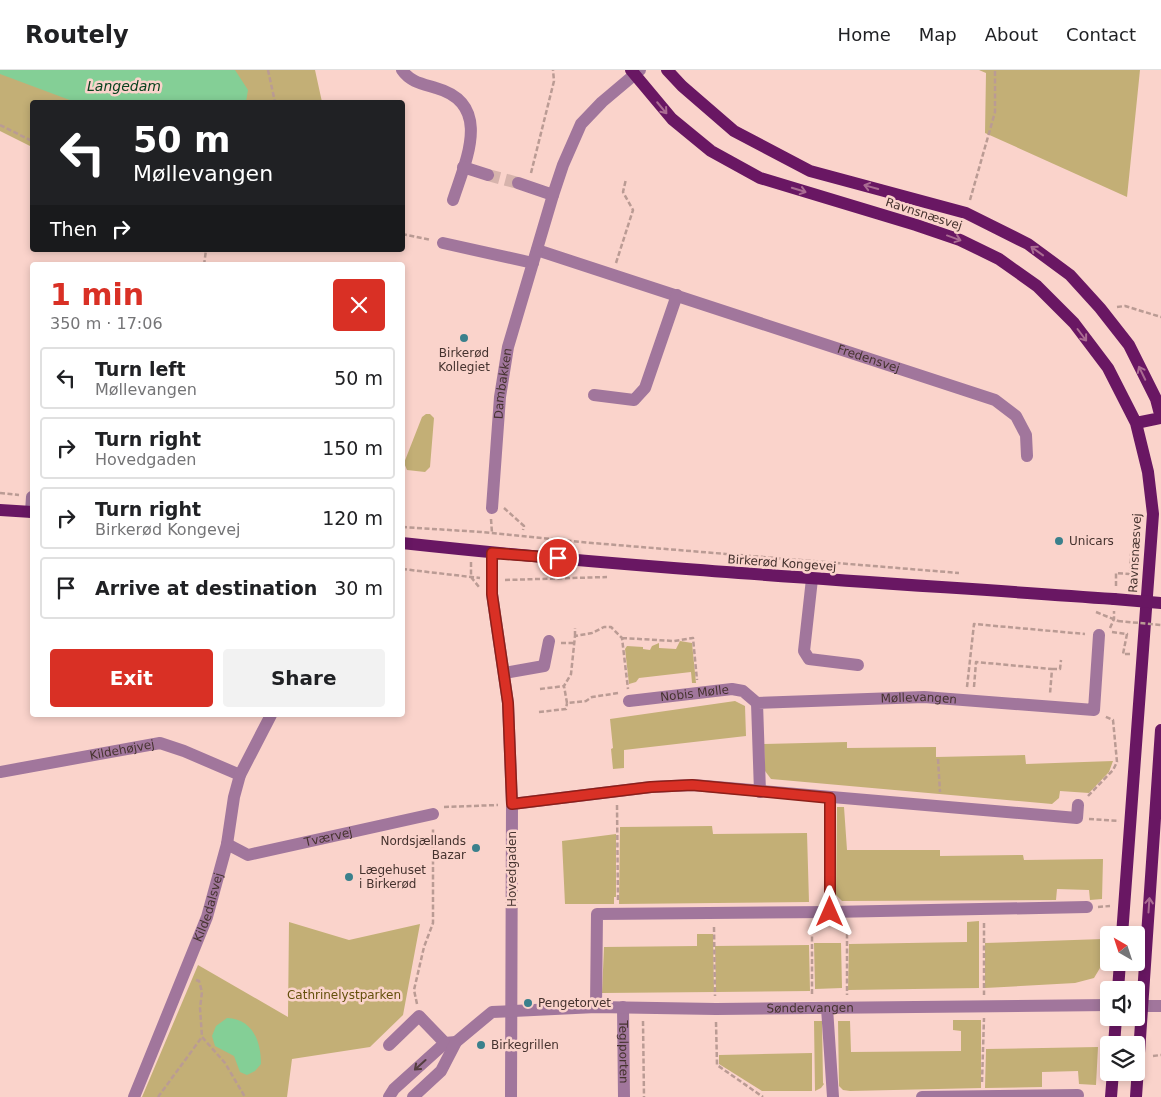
<!DOCTYPE html>
<html lang="en">
<head>
<meta charset="utf-8">
<style>
  :root { --surface:#fff; --page:#f2f2f2; --text:#202124; --muted:#757577; --line:#e0e0e0; --accent:#d93025 }
  body { margin:0; font-family:"DejaVu Sans",sans-serif; background:var(--page); color:var(--text); height:100vh; display:flex; flex-direction:column; font-size:19px; white-space:nowrap }
  * { box-sizing:border-box; margin:0 }
  p { font-size:16px; color:var(--muted) }
  .icon { flex:none; width:28px; height:28px; fill:none; stroke:currentColor; stroke-width:2; stroke-linecap:round; stroke-linejoin:round }
  .map { position:relative; flex:1; overflow:hidden }
  .side { position:absolute; left:30px; top:192px; width:375px; height:455px; display:flex; flex-direction:column; background:var(--surface); border-radius:5px; box-shadow:0 2px 8px #0003 }
  .side>* { flex:none }
  .top-card { position:absolute; left:30px; top:30px; width:375px; height:152px; border-radius:5px; box-shadow:0 2px 8px #0003; background:#202124; color:#fff; overflow:hidden }
  .needle { width:32px; rotate:321deg }
  .tools { position:absolute; left:1100px; top:856px; display:grid; gap:10px }
  .tools a { display:grid; place-items:center; width:45px; height:45px; border-radius:5px; background:var(--surface); box-shadow:0 2px 8px #0003; font-size:25px }
  .pin { position:absolute; display:grid; place-items:center; width:42px; height:42px; color:#fff; margin:-21px; border:2px solid #fff; border-radius:50%; box-shadow:0 1px 5px #0007 }
  .me { position:absolute; width:55px; margin:-28px; rotate:0deg; stroke-linejoin:round; filter:drop-shadow(0 0 4px #0008) }
  .turn { display:flex; align-items:center; gap:18px; height:105px; padding:0 20px; font-size:22px }
  .turn .icon { width:65px; height:65px; stroke-width:2.5 }
  .turn b { display:block; font-size:35px; line-height:42px }
  .then { display:flex; align-items:center; height:48px; padding:0 20px; background:#0003; gap:10px; font-size:19px }
  .round { display:grid; place-items:center; flex:none; width:52px; height:52px; border-radius:5px; background:var(--page) }
  .headline { display:flex; align-items:center; justify-content:space-between; height:85px; padding:0 20px }
  h1 { font-size:30px; font-weight:700; line-height:38px; color:var(--accent) }
  .primary-button { display:flex; gap:10px; margin-top:auto; padding:10px 20px }
  .primary-button a { flex:1; height:58px; border-radius:5px; background:var(--accent); color:#fff; font-size:20px; font-weight:700; line-height:58px; text-align:center }
  .primary-button a+a { background:var(--page); color:var(--text) }
  ul { padding:0; list-style:none }
  li { display:flex; align-items:center; gap:15px; height:62px; margin:0 10px 8px; padding:0 10px; border:2px solid var(--line); border-radius:5px }
  li div { flex:1 }
  li b { display:block; font-size:19px }
  li em { font-style:normal }
  header { display:flex; align-items:center; gap:30px; box-sizing:border-box; height:70px; padding:0 25px; background:var(--surface); border-bottom:1px solid var(--line) }
  header strong { font-size:24px }
  nav { display:flex; gap:28px; margin-inline-start:auto; font-size:18px }
  .map>svg:first-child { display:block }
</style>
</head>
<body>
<header>
<strong>Routely</strong>
<nav><a>Home</a><a>Map</a><a>About</a><a>Contact</a></nav>
</header>
<div class="map">
<svg width="1161" height="1027" viewBox="0 0 1161 1027">
  <rect width="100%" height="100%" fill="#fad3cb"/>
  <path fill="#c3af76" d="M0,0H315L322,32H32V77L0,61Z
    M979,0H1140L1127,127L985,63L986,3Z
    M426,344H430L434,348L430,397L425,402L407,400L404,393L422,347Z
    M680,571L692,573L696,613H692L691,602L639,608L636,612L629,614L625,579L627,576L643,577V579L650,580L652,576L659,573V578L676,579Z
    M735,631L745,636L746,666L624,680V698L613,699L611,679L613,678L610,649Z
    M847,672V678L936,677V687L1025,685L1026,694L1113,691L1109,702L1089,723L1060,721L1059,728L1052,734L771,709L765,701L764,674Z
    M837,737H844L847,780H940V786L1023,785L1024,790L1103,789L1102,829L1090,830L1089,820L1057,819L1056,830L842,831L836,825Z
    M712,756L713,764L807,763L809,832L619,834L620,757Z
    M616,764V827H614V834H565L562,771Z
    M979,851V918L848,920L849,874L967,872V852Z
    M289,852L349,870L420,854L403,945L370,977L292,989L287,1027H142L198,895L288,947Z
    M697,864H713L714,922L602,923L604,877L697,876Z
    M1103,869L1100,898L1094,908L1075,913L985,918V873Z
    M814,873H841L842,918L815,919Z
    M809,875L810,921L716,922L715,876Z
    M953,950H981V1018L850,1021L843,1020L839,1016L838,951H850L851,982L961,981V961L953,960Z
    M814,951H822L823,1013L824,1014L821,1018L815,1021Z
    M1098,977L1096,1015L1079,1014L1078,1001L1042,1002V1017L985,1018L986,979Z
    M812,983V1021H762L719,994V985Z"/>
  <path fill="#84cf96" d="M0,0H235L248,20L246,32H75L0,4Z
    M227,948C253,949 261,972 261,994L255,1001L247,1005L240,1002L234,986L215,976L212,966L216,956Z"/>
  <g fill="none" stroke-linecap="round" stroke-linejoin="round">
    <path stroke="#d6b3ac" stroke-width="12" stroke-dasharray="12 6" stroke-linecap="butt" d="M488,105L518,113"/>
    <path stroke="#ba9b94" stroke-width="2.5" stroke-dasharray="5 2.5" stroke-linecap="butt" d="M268,0L275,32
      M0,55L32,71
      M531,103L554,11L553,0
      M970,130L995,42V0
      M402,164L431,170
      M616,193L633,140L623,122L626,109
      M204,195L206,180
      M1117,237L1125,236L1161,247
      M0,423L19,425
      M504,438L524,456L523,460
      M491,449L492,463
      M402,457L481,462L592,473L959,503
      M471,492V507L479,517
      M402,499L480,508
      M505,510L607,507
      M1116,516V503L1130,504L1131,484H1138
      M1096,542L1118,551
      M1110,558L1114,549V541
      M1112,562L1127,564L1123,584H1131
      M575,566V558
      M622,568L674,571L693,568L697,610
      M561,573H574
      M1052,599H1060L1061,590
      M967,617L974,554L1085,564
      M974,617L976,592L1052,599L1050,624
      M540,619L564,616
      M618,623L592,627L586,631L567,633L564,616L571,604L575,566L592,563L604,557H611L622,568L628,619
      M539,642L566,639L567,633
      M938,689L940,722
      M1088,726L1113,700L1117,692L1113,650L1104,646
      M617,735L618,832
      M444,737L498,735
      M1089,749L1119,751
      M1098,837L1110,836
      M984,853V925
      M847,856V925
      M714,857L715,926
      M196,910L199,911L202,922L200,938L202,967L225,993L245,1027
      M812,924V855
      M417,934L414,920L424,877L433,853V758
      M643,951L644,1027
      M716,952L717,995L763,1027
      M1153,986L1161,985
      M982,1012L984,948
      M158,1027L202,967"/>
    <g stroke="#a1769c" stroke-width="12">
      <path d="M402,0C410,12 423,14 436,18C493,34 466,90 453,130"/>
      <path d="M463,97L488,105"/>
      <path d="M518,113L553,125"/>
      <path d="M443,173L533,193"/>
      <path id="s1" d="M537,180L995,330L1016,346L1026,365L1027,386"/>
      <path d="M594,325L634,330L645,318L677,225"/>
      <path id="s2" d="M492,438L500,327L508,277L553,125L563,95L581,54L602,32L640,0"/>
      <path d="M31,442L32,427"/>
      <path d="M492,483V524L508,633L512,734L511,1027"/>
      <path d="M812,509L804,581L809,589L858,595"/>
      <path d="M504,603L544,596L549,571"/>
      <path id="s3" d="M629,631L732,619L743,621L757,633"/>
      <path id="s4" d="M0,702L160,673L184,681L240,705"/>
      <path id="s5" d="M760,722L757,633L924,627L1094,640L1099,565"/>
      <path d="M512,734L651,717L693,715L1077,748L1078,735"/>
      <path id="s6" d="M227,774L248,785L433,744"/>
      <path d="M830,842V728"/>
      <path d="M1136,936H1161"/>
      <path d="M596,937L597,844L830,842L1087,837"/>
      <path id="s7" d="M623,937L624,1027"/>
      <path d="M827,938L833,1027"/>
      <path d="M389,975L419,946L445,973"/>
      <path id="s8" d="M134,1027L207,847L227,774L234,727L240,705L271,645"/>
      <path d="M389,1027L394,1019L445,973L456,972"/>
      <path id="s9" d="M413,1027L441,1001L456,972L492,942L596,937L716,939L1109,935"/>
      <path d="M922,1027L1078,1025"/>
    </g>
    <path stroke="#691763" stroke-width="12" d="M631,0L672,49L711,81L760,108L916,155L960,170L999,189L1037,216L1074,253L1108,298L1136,353L1148,402L1153,444L1122,865
      M667,0L682,16L734,61L810,101L966,143L1028,174L1070,205L1100,238L1129,275L1156,329L1161,348
      M1136,353L1161,348
      M0,440L32,442
      M402,473C639,499 877,512 1114,529
      M1118,920L1120,892
      M1114,975L1116,948
      M1111,1027L1113,1002
      M1136,1027L1161,660"/>
    <path stroke="#ba9b94" stroke-width="2.5" stroke-dasharray="5 2.5" stroke-linecap="butt" d="M1118,551L1161,555"/>
    <path stroke="#691763" stroke-width="12" d="M1114,529L1161,533"/>
  </g>
  <defs><path id="oneway-shaft" d="M-6 0H5M1.5-3L5.5 0L1.5 3" fill="none" stroke-width="1.6" stroke-linecap="round" stroke-linejoin="round" transform="scale(1.25)"/></defs>
  <g stroke="#aa6c92">
    <use href="#oneway-shaft" transform="translate(662 38) rotate(50)"/>
    <use href="#oneway-shaft" transform="translate(871 117) rotate(-165)"/>
    <use href="#oneway-shaft" transform="translate(799 120) rotate(17)"/>
    <use href="#oneway-shaft" transform="translate(954 168) rotate(20)"/>
    <use href="#oneway-shaft" transform="translate(1037 181) rotate(-144)"/>
    <use href="#oneway-shaft" transform="translate(1082 265) rotate(53)"/>
    <use href="#oneway-shaft" transform="translate(1142 303) rotate(-116)"/>
    <use href="#oneway-shaft" transform="translate(1149 835) rotate(-86)"/>
  </g>
  <use stroke="#543d3f" href="#oneway-shaft" transform="translate(420 995) rotate(138)"/>
  <g fill="none" stroke-linecap="round" stroke-linejoin="round">
    <g stroke="#8d1f18" stroke-width="12">
      <path id="route" d="M558,488L492,483V524L508,633L512,734L651,717L692,715L830,728V842"/>
    </g>
    <use href="#route" stroke="#d93025" stroke-width="9"/>
  </g>
  <g fill="#3a808c" stroke="#fad3cb" stroke-width="2">
    <circle cx="464" cy="268" r="5"/>
    <circle cx="1059" cy="471" r="5"/>
    <circle cx="476" cy="778" r="5"/>
    <circle cx="349" cy="807" r="5"/>
    <circle cx="528" cy="933" r="5"/>
    <circle cx="481" cy="975" r="5"/>
  </g>
  <g text-anchor="middle" stroke-width="5" stroke-linejoin="round" paint-order="stroke">
    <g font-size="12" fill="#46332f" stroke="#fad3cb">
      <text transform="translate(924 144) rotate(18)" y="4">Ravnsnæsvej</text>
      <text dy="4" stroke="none"><textPath href="#s1" startOffset="349">Fredensvej</textPath></text>
      <text dy="4" stroke="none"><textPath href="#s2" startOffset="125">Dambakken</textPath></text>
      <text transform="translate(1135 483) rotate(-87)" y="4">Ravnsnæsvej</text>
      <text transform="translate(782 493) rotate(4)" y="4">Birkerød Kongevej</text>
      <text dy="4" stroke="none"><textPath href="#s3" startOffset="66">Nobis Mølle</textPath></text>
      <text dy="4" stroke="none"><textPath href="#s5" startOffset="251">Møllevangen</textPath></text>
      <text dy="4" stroke="none"><textPath href="#s4" startOffset="124">Kildehøjvej</textPath></text>
      <text dy="4" stroke="none"><textPath href="#s6" startOffset="106">Tværvej</textPath></text>
      <text transform="translate(512 799) rotate(-90)" y="4">Hovedgaden</text>
      <text dy="4" stroke="none"><textPath href="#s8" startOffset="204">Kildedalsvej</textPath></text>
      <text dy="4" stroke="none"><textPath href="#s9" startOffset="436">Søndervangen</textPath></text>
      <text dy="4" stroke="none"><textPath href="#s7" startOffset="45">Teglporten</textPath></text>
    </g>
    <g font-size="12" fill="#46332f" stroke="#fad3cb" text-anchor="start">
      <text x="464" y="287" text-anchor="middle">Birkerød<tspan x="464" dy="14">Kollegiet</tspan></text>
      <text x="1069" y="475">Unicars</text>
      <text x="466" y="775" text-anchor="end">Nordsjællands<tspan x="466" dy="14">Bazar</tspan></text>
      <text x="359" y="804">Lægehuset<tspan x="359" dy="14">i Birkerød</tspan></text>
      <text x="538" y="937">Pengetorvet</text>
      <text x="491" y="979">Birkegrillen</text>
    </g>
    <g font-size="12" fill="#634f0b" stroke="#fad3cb">
      <text x="344" y="929">Cathrinelystparken</text>
    </g>
    <g font-size="14" font-style="italic" fill="#08421e" stroke="#fad3cb">
      <text x="124" y="21">Langedam</text>
    </g>
  </g>
</svg>
<div class="tools">
<a><svg class="needle" viewBox="-14 -14 28 28"><path d="M0-13l5 13h-10z" fill="#e53935"/><path d="M0 13l5-13h-10z" fill="#757577"/></svg></a>
<a><svg class="icon" aria-label="sound" viewBox="0 0 24 24"><path d="M4 9h4l5-4v14l-5-4H4zM17 9q2 3 0 6"/></svg></a>
<a><svg class="icon" aria-label="layers" viewBox="0 0 24 24"><path d="M12 4l9 5-9 5-9-5zM3 14l9 5 9-5"/></svg></a>
</div>
<div class="pin" style="left:558px;top:488px;background:#d93025"><svg class="icon" aria-label="arrive" viewBox="0 0 24 24"><path d="M6 21V4h12l-3 4 3 4H6"/></svg></div>
<svg class="me" style="left:830px;top:842px" viewBox="-20 -20 40 40"><path d="M0-17L14 15 0 8-14 15z" fill="#d93025" stroke="#fff" stroke-width="4"/></svg>
<div class="top-card">
<div class="turn"><svg class="icon" aria-label="left" viewBox="0 0 24 24"><path d="M17 20v-9H6M10 6l-5 5 5 5"/></svg><div><b>50 m</b>Møllevangen</div></div>
<div class="then">Then<svg class="icon" aria-label="right" viewBox="0 0 24 24"><path d="M7 20v-9h11M14 6l5 5-5 5"/></svg></div>
</div>
<section class="side">
<div class="headline"><div><h1>1 min</h1><p>350 m · 17:06</p></div><a class="round" style="background:#d93025;color:#fff"><svg class="icon" aria-label="close" viewBox="0 0 24 24"><path d="M6 6l12 12M18 6L6 18"/></svg></a></div>
<ul>
<li><svg class="icon" aria-label="left" viewBox="0 0 24 24"><path d="M17 20v-9H6M10 6l-5 5 5 5"/></svg><div><b>Turn left</b><p>Møllevangen</p></div><em>50 m</em></li>
<li><svg class="icon" aria-label="right" viewBox="0 0 24 24"><path d="M7 20v-9h11M14 6l5 5-5 5"/></svg><div><b>Turn right</b><p>Hovedgaden</p></div><em>150 m</em></li>
<li><svg class="icon" aria-label="right" viewBox="0 0 24 24"><path d="M7 20v-9h11M14 6l5 5-5 5"/></svg><div><b>Turn right</b><p>Birkerød Kongevej</p></div><em>120 m</em></li>
<li><svg class="icon" aria-label="arrive" viewBox="0 0 24 24"><path d="M6 21V4h12l-3 4 3 4H6"/></svg><div><b>Arrive at destination</b></div><em>30 m</em></li>
</ul>
<div class="primary-button"><a>Exit</a><a>Share</a></div>
</section>
</div>
</body>
</html>
